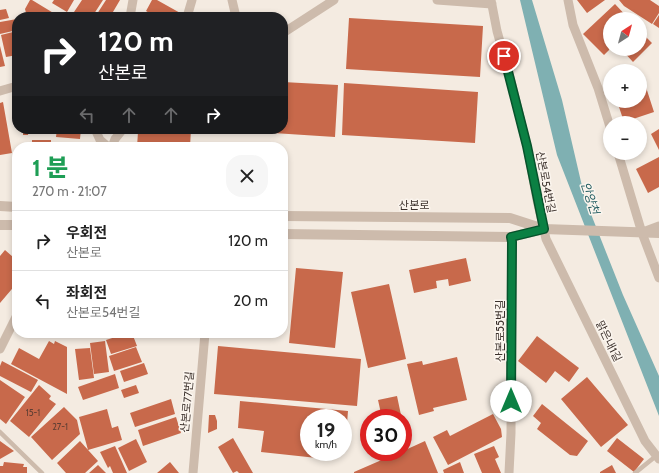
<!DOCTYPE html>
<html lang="ko">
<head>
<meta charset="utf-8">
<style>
  :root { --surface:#fff; --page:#f6f6f6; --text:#222; --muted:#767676; --line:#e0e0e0 }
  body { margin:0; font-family:Cabin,"Noto Sans KR",sans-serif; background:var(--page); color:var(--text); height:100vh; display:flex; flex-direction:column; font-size:15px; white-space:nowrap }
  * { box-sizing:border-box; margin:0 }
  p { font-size:13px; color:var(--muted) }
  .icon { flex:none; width:22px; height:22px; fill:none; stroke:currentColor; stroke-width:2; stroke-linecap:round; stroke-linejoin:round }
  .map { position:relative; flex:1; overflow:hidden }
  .sheet { position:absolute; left:12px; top:142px; width:276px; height:196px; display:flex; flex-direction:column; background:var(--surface); border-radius:16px; box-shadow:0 2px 6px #0003 }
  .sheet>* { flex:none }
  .banner { position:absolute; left:12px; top:12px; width:276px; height:122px; border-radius:16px; box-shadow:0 2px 6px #0003; background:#202124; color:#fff; overflow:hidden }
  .needle { width:26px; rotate:36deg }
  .buttons { position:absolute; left:603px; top:12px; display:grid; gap:8px }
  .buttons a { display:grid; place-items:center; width:44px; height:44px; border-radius:50%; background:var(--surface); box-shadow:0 2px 6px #0003; font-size:20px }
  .speed { position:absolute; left:300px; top:409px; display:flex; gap:8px; font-size:20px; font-weight:700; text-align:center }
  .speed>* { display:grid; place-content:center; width:52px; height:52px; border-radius:50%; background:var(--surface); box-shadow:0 2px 6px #0003; line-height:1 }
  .speed small { font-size:10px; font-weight:400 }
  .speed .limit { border:6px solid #d22; background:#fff; color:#111 }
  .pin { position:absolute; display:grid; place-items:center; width:34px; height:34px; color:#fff; margin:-17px; border:2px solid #fff; border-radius:50%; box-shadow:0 1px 4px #0007 }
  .me { position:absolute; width:44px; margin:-22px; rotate:0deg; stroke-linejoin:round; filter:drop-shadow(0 0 3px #0008) }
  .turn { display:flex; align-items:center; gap:14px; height:84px; padding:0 20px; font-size:18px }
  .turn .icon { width:52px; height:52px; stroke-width:2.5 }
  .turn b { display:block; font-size:28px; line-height:34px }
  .lanes { display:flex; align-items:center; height:38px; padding:0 20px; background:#0003; justify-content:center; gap:20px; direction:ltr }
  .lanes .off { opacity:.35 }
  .round { display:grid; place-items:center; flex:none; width:42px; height:42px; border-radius:16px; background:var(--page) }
  .headline { display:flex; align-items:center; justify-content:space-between; height:68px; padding:0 20px }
  h1 { font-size:24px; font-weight:800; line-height:30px; color:#1e9e55 }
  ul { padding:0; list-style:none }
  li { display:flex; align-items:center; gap:12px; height:60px; padding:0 20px; border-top:1px solid var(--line) }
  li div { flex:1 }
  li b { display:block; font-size:15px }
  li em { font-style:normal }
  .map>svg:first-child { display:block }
</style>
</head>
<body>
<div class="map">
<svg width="659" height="473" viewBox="0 0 659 473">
  <rect width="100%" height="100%" fill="#f4ebe1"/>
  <path fill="#7fb0b2" d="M520,0H532L562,100L585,199L623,295L659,376V416L557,155Z"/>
  <path fill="#c8694b" d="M30,0H32L60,17H27L25,9Z
    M54,0H74L67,12L52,3Z
    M82,0H103L92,17H75L72,15Z
    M106,0H120L110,17H95Z
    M152,0H157L182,14L180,17H156L146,11Z
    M577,0H605L587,13Z
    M619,0H650L659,6V13L652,24L624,6Z
    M615,4L629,19H610V49L604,55L583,34Z
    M6,9L9,18L0,20V10Z
    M659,15V28L653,24Z
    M349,18L483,26L480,77L346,69Z
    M17,19V30L0,34V22Z
    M17,31V55L6,57L1,35Z
    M640,31L652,43L633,62L621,49H640Z
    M0,46L5,66L0,67Z
    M643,78L654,112L624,122L617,101H640V79Z
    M283,82L338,85L335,137L227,130V129H283Z
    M344,83L478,92L475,143L342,135Z
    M3,102L12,153L0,155V103Z
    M23,129H29L28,135H23Z
    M32,129H55V132L32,131Z
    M57,129H81L80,139L56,137Z
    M164,129H191L190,147H137L138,132L164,134Z
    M659,129V150L651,134Z
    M32,140H51V147H32Z
    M659,157V187L648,193L636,169Z
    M5,250L13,257L17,252V283L0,303V256Z
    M466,258L471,281L449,286L448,279L436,281L437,288L414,293L409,270Z
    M296,268L343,272L335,348L289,343Z
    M389,284L406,359L368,368L351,292Z
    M128,333H132L137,346L111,354L106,340Z
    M537,336L579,368L569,382L555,371L546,383L518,361Z
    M49,341L54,344L55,341L67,347V394L11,364L19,348L39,359Z
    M105,341L109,372L94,374L90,343Z
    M218,346L361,359L357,406L214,394Z
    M136,347L142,362L114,371L109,356Z
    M90,348L94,378L79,380L75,349Z
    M457,357L467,400L433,408L434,411L419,415L407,364L422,361L423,365Z
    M2,361L38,380L31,392L0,376V366Z
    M144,363L148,374L124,382L120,371Z
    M115,374L119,388L83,400L78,387Z
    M587,377L628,425L601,447L561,399Z
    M0,380L25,397L6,424L0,419Z
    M39,385L51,396L49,399L56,404L29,437L10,421Z
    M136,385L139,393L124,398L121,390Z
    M397,396L401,415L382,418L378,400Z
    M171,399L175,414L135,427L130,413Z
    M240,401L348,411L346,436H343V418H309V452H318L317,458L261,452L264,431L238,428Z
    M542,404L588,441L577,456L570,455L537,429L541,423L533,416Z
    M64,407L77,420L80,434L52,460L31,437Z
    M107,409L112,428L118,426L122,440L88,450L79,417Z
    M493,414L501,429L502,437L448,465L433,437L447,430L450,436Z
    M209,415H215L217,421V429L208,433Z
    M176,417L181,433L143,446L138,430Z
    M233,438L253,473H239L237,471L233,473L218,447Z
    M617,438L644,459L634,472L607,451Z
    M136,439L147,462L129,471L118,448Z
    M0,441L14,451L0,459Z
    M80,441L98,461L85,473H66L57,463Z
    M425,441L438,473H354V472L400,452H403V451Z
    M115,446L127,473H113L110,466L108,468L100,452Z
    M494,446L499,457L495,459L501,473H482L474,454Z
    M4,462L24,464L23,467H27V473H0V466H3Z
    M170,462L179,473H157Z
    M460,462L464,473H444L443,470Z
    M98,465L106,473H89Z
    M612,465L616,473H600V472Z"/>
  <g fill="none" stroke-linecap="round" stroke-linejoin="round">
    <path stroke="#cdbbac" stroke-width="4.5" d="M0,432L42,473
      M635,473L656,456"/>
    <path stroke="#cdbbac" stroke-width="9" d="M232,0L236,17
      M437,0L492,4
      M491,0L497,31L511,81L527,146L537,200L546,239L645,441L659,459
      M568,0L573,25L598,88L610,127
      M130,17L133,0
      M187,17L192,0
      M283,33L334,0
      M0,91L17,86
      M95,129L100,140L108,147
      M112,147L115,139L123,129
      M618,153L642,233L659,278
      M643,232L659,226
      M0,349L17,315
      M193,473L205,333
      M509,473L511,433L512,242L511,237"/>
    <path stroke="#cdbbac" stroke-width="10" d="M0,206L17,207
      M283,216L510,218L544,229
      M0,225H17
      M283,234L511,237L544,229L659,233"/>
  </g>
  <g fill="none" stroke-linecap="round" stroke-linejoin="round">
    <g stroke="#07532c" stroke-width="10">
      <path id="route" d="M504,56L527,146L544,229L511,237L512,242L511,401"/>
    </g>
    <use href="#route" stroke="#0b8043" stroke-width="7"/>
  </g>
  <g text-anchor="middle" stroke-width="3" stroke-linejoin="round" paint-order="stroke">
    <g font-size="9" fill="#5e3e33">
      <text x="33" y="416">15-1</text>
      <text x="60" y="430">27-1</text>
    </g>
    <g font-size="11" fill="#3b302b" stroke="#fbf5ee">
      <text transform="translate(546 182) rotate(79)" y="4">산본로54번길</text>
      <text x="414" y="209">산본로</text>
      <text transform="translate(500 331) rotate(-90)" y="4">산본로55번길</text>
      <text transform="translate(609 341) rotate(64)" y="4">맑은내1길</text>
      <text transform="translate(187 402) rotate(-85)" y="4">산본로77번길</text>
    </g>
    <g font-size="12" font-style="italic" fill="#1f5a5e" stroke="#fbf5ee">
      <text transform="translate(590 198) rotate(72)" y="4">안양천</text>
    </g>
  </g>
</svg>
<div class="buttons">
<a><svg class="needle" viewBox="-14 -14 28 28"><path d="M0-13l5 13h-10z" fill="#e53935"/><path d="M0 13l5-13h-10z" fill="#767676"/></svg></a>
<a>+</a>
<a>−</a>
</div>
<div class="speed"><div>19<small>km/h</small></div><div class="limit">30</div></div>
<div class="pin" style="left:504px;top:56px;background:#d93025"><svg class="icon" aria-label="arrive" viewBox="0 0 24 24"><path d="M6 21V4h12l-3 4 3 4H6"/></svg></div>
<svg class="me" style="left:511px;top:401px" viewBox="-20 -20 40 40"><circle r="19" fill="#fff"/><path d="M0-13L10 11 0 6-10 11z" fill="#0b8043"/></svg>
<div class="banner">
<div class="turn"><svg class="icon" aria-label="right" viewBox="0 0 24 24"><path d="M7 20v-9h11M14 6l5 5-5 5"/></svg><div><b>120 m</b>산본로</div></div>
<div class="lanes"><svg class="icon off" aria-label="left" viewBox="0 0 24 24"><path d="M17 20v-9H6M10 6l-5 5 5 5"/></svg><svg class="icon off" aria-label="ahead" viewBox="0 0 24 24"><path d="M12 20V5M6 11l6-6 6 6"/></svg><svg class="icon off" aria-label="ahead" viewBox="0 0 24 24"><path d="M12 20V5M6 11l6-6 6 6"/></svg><svg class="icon" aria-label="right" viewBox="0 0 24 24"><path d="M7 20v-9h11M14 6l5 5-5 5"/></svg></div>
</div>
<section class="sheet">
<div class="headline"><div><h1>1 분</h1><p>270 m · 21:07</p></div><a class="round"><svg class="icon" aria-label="close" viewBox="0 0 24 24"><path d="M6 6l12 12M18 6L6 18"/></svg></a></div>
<ul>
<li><svg class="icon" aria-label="right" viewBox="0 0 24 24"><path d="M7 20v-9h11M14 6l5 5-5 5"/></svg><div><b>우회전</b><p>산본로</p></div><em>120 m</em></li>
<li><svg class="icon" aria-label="left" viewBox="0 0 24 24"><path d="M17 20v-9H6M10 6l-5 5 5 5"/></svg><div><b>좌회전</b><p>산본로54번길</p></div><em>20 m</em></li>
</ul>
</section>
</div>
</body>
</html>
